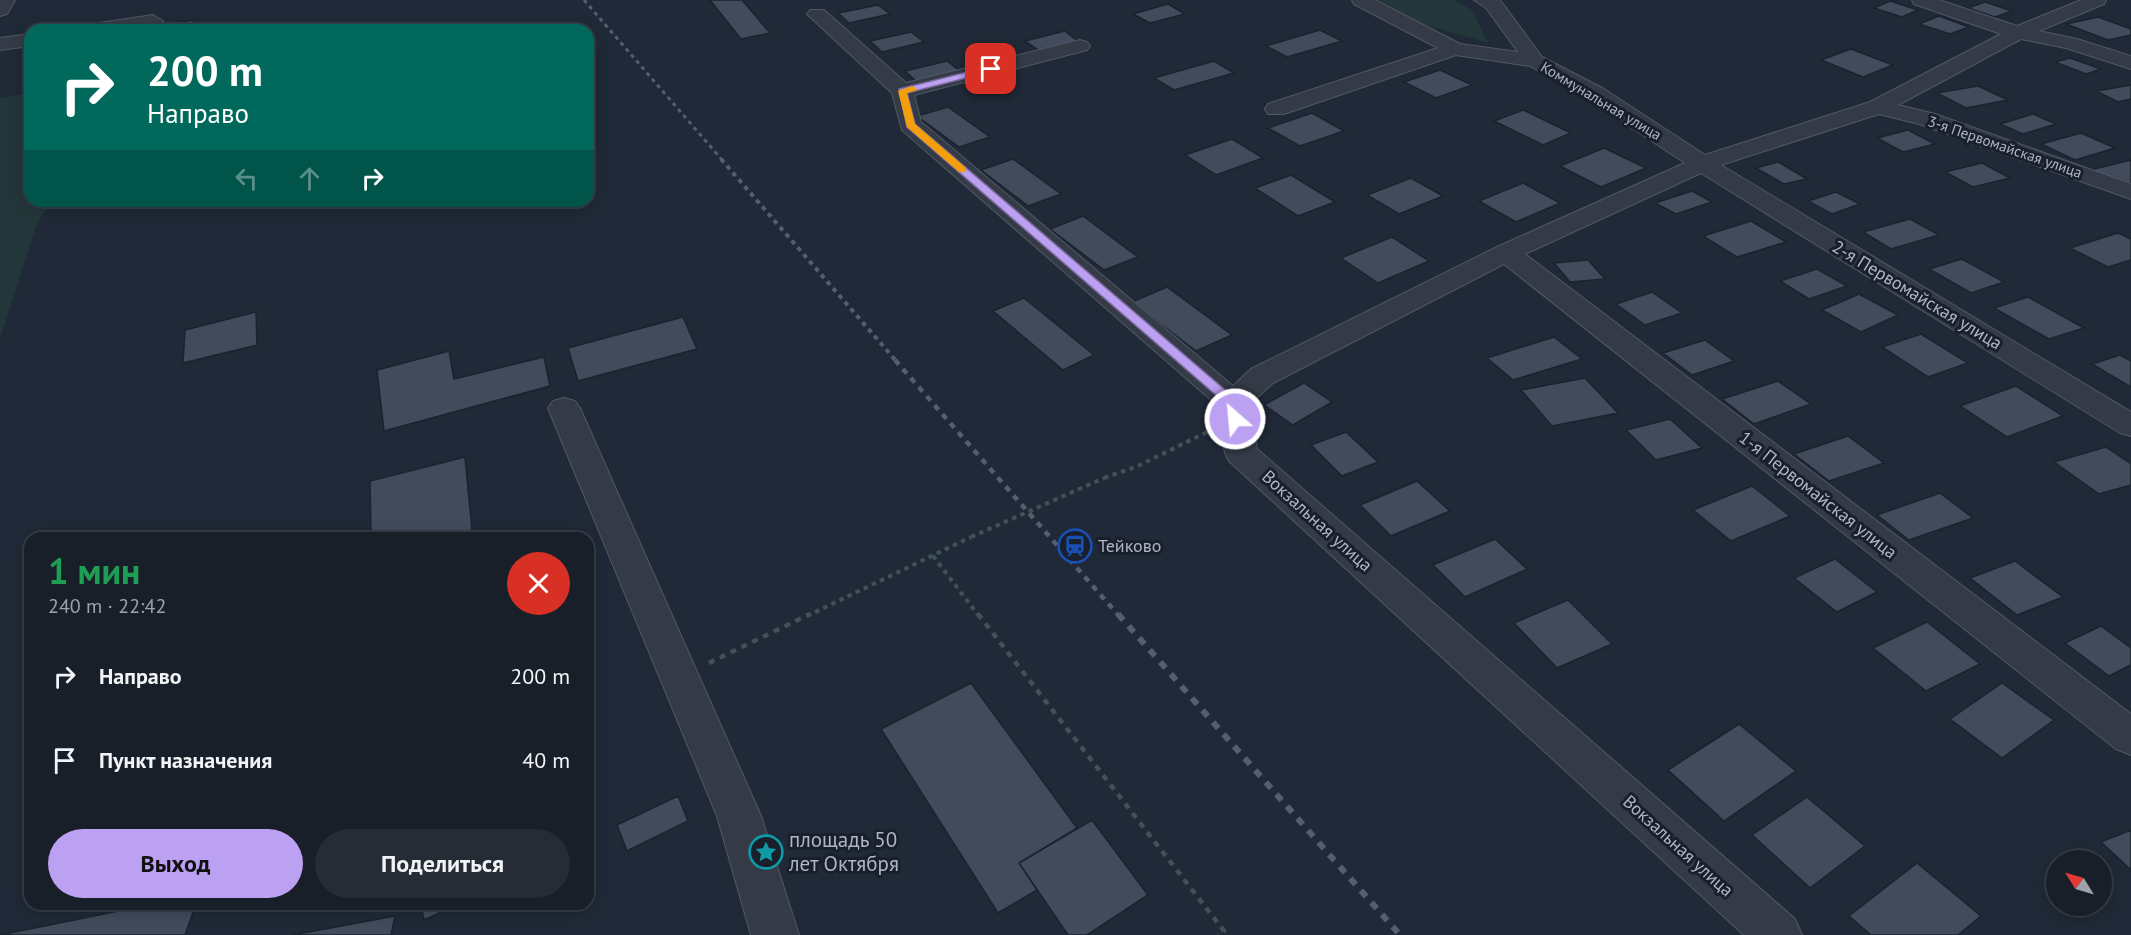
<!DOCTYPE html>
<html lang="ru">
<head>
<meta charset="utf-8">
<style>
  :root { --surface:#181f29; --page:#252c35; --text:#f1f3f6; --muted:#9fa2a8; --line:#363d46; --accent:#bca0f2 }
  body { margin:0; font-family:"PT Sans",sans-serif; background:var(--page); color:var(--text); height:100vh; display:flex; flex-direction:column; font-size:22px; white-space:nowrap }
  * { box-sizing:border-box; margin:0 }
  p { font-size:20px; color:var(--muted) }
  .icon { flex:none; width:33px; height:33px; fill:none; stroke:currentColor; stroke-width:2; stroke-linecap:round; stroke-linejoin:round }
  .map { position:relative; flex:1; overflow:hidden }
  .drawer { position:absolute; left:24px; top:532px; width:570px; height:378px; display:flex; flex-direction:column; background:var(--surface); border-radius:18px; box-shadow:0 3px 15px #0003,0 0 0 2px var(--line) }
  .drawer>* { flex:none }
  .banner { position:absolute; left:24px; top:24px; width:570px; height:183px; border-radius:18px; box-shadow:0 3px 15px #0003,0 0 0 2px var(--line); background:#00695c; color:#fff; overflow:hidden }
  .needle { width:39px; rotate:307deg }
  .controls { position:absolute; left:2046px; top:850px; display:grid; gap:12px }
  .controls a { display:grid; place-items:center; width:66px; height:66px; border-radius:50%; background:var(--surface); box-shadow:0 3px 15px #0003,0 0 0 2px var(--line); font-size:30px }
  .pin { position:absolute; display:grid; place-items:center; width:51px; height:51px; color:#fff; margin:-26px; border-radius:12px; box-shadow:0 3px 9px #0006 }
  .me { position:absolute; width:66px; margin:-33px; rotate:333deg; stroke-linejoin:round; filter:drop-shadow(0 0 4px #0008) }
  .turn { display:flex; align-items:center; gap:21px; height:126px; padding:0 24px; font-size:27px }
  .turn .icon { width:78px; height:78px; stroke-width:2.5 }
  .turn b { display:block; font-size:42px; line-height:51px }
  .lanes { display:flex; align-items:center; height:57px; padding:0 24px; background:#0003; justify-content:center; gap:30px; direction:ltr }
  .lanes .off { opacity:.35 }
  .round { display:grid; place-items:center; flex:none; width:63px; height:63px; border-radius:32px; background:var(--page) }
  .overview { display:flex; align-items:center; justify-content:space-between; height:102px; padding:0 24px }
  h1 { font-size:36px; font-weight:600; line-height:45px; color:#1e9e55 }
  .primary-button { display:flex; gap:12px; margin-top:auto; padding:12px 24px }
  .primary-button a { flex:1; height:69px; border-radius:36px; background:var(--accent); color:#111; font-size:24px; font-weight:600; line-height:69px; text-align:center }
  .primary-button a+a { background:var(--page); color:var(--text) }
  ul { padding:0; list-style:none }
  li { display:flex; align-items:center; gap:18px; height:84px; padding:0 24px }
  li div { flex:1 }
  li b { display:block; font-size:22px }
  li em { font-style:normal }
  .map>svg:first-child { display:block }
</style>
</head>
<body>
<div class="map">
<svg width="2131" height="935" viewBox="0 0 2131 935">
  <rect width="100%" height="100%" fill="#202937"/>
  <path fill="#233639" d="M1379,0H1454L1472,10L1488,43L1419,23Z
    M30,93V201H53L37,223L0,339V98Z"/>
  <path fill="#414b5c" stroke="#1b222e" stroke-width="1.5" d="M710,0H742L770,33L741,39Z
    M1890,1L1918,10L1902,17L1874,8Z
    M1985,2L2012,11L1995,17L1968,8Z
    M1168,4L1185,14L1150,23L1133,14Z
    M878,5L890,14L849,23L838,13Z
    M1939,16L1969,27L1950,34L1919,24Z
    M2098,17L2131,29V35L2108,40L2066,24Z
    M193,20L194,28L138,30V29Z
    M1320,30L1342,41L1287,57L1266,46Z
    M1065,31L1079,42L1040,51L1025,41Z
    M911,32L924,42L882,52L870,41Z
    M1851,49L1893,65L1863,77L1821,60Z
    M2070,58L2101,69L2086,74L2055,62Z
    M947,61L961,72L918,83L905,71Z
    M1214,61L1234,73L1174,90L1154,78Z
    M1440,70L1472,85L1436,98L1404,82Z
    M2131,85V99L2118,102L2096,91Z
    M1978,86L2008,100L1966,108L1937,93Z
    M948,107L990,137L959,147L917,116Z
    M1523,110L1571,133L1543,145L1494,121Z
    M1312,113L1344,131L1300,146L1268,128Z
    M2033,114L2056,124L2023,134L2000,124Z
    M1908,130L1935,144L1903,152L1877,138Z
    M2081,133L2115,148L2075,160L2041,144Z
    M1232,139L1263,158L1216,175L1185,155Z
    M1604,148L1646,168L1601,187L1560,166Z
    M1013,159L1061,194L1028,206L981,170Z
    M2131,160V190L2090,170Z
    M1778,162L1807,179L1784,184L1756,168Z
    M1982,163L2010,178L1973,187L1945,172Z
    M1291,175L1335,202L1298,216L1255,188Z
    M1411,178L1443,196L1399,214L1367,195Z
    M1523,183L1560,203L1516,222L1479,201Z
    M1692,191L1712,202L1676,214L1655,203Z
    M1836,192L1860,204L1832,214L1808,201Z
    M1083,216L1138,257L1104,270L1050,229Z
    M1910,219L1939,235L1891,249L1863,232Z
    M1751,221L1786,242L1737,257L1703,236Z
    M2118,233L2131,239V260L2108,267L2070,248Z
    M1392,237L1429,261L1378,283L1341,258Z
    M1962,259L2004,282L1971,293L1929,269Z
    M1588,260L1605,279L1570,282L1554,263Z
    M1817,269L1847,286L1809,299L1780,281Z
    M1167,287L1232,335L1196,351L1132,302Z
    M1652,292L1682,313L1645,325L1616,304Z
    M1859,294L1898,315L1861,332L1822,310Z
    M2028,297L2084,328L2049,339L1994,308Z
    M1024,298L1094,355L1063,370L993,311Z
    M256,312L257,345L183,363L185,330Z
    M683,317L697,349L578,381L568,348Z
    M1921,334L1968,363L1928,377L1882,347Z
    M1554,337L1582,359L1513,380L1487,358Z
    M1705,340L1734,361L1692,375L1663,353Z
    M449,351L454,379L544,357L550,386L384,431L377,370Z
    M2120,355L2131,361V387L2092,364Z
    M1585,378L1618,413L1552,426L1521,390Z
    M1778,381L1811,404L1754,424L1722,399Z
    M1304,383L1332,402L1293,425L1264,405Z
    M2016,386L2063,416L2007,437L1960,406Z
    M1670,419L1702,448L1656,460L1626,430Z
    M1346,432L1378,462L1342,476L1311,445Z
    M1848,436L1884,463L1829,481L1794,454Z
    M2106,447L2131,464V485L2099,494L2054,462Z
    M465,457L472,530L441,538H371L370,481Z
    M1417,481L1450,511L1391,536L1360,505Z
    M1752,486L1790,516L1731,541L1693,510Z
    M1940,493L1973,518L1909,540L1877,515Z
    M1495,539L1527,569L1465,597L1433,565Z
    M1835,559L1877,592L1837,612L1794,578Z
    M2015,561L2063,597L2017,615L1970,578Z
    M1568,600L1612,644L1557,668L1514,623Z
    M1927,622L1980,664L1926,691L1873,648Z
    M2101,626L2131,648V665L2109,676L2065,643Z
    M971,683L1077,828L1019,863L1037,890L998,913L881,729Z
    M2002,683L2054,720L2002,758L1950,719Z
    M1739,724L1796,771L1724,821L1668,770Z
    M678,796L688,821L627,851L617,825Z
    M1807,797L1865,846L1810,888L1752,835Z
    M1092,820L1148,895L1087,935H1068L1019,863Z
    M2131,830V870L2101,842Z
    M1917,863L1981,916L1958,935H1871L1849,916Z
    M153,904H196L185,935H0Z
    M421,904H459L424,920Z
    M395,916L391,935H293Z"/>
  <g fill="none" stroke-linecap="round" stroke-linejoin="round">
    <g stroke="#515865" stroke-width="2">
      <path id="minor" d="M0,0H15L7,14L0,16Z
        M1352,0H1375L1460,44L1518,52L1486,8L1474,0H1500L1542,57L1604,89L1705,155L1870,102L2001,34L1914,4L1912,0H1939L2017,26L2081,0H2106L2104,4L2039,31L2077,39L2131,56V69L2066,48L2021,39L1898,105L1935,114L2131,184V199L1919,124L1879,114L1721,165L2131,412V436L2120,433L1701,173L1525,254L2131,714V755L2116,749L1504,264L1273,383L1249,405L1257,449L1795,919L1802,935H1744L1229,461L1225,453L1218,406L902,130L892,93L807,14L810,10H824L906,83L1080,40L1087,42L1090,46L1087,50L914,95L921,122L1233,386L1251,369L1497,247L1685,163L1588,99L1530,66L1456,55L1284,114H1268L1265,109L1268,104L1438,48L1354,4Z
        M153,15L163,21L160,25L132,30H83L93,24Z
        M30,34V46L0,50V38Z
        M564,398L575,401L580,408L761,816L799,935H751L717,816L548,408L553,401Z"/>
    </g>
    <path stroke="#405255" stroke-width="4" stroke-dasharray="4.5 4.5" stroke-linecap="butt" d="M1104,478L1138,466L1207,432
      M933,556L979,616
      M807,616L971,537"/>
    <path stroke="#405255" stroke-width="4.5" stroke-dasharray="6 6" stroke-linecap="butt" d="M978,614L1224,931L1218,935
      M709,663L810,614"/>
    <use href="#minor" fill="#343b47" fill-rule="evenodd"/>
    <path stroke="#555e6f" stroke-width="3" stroke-dasharray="4 4" stroke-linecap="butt" d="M584,0L723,161"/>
    <path stroke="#555e6f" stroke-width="4" stroke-dasharray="4.5 4.5" stroke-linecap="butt" d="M721,159L897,362"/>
    <path stroke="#555e6f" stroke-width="4.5" stroke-dasharray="6 6" stroke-linecap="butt" d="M895,360L1119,616"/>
    <path stroke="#555e6f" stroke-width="6" stroke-dasharray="8 8" stroke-linecap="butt" d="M1118,614L1400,935"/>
    <path stroke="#405255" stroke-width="4" stroke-dasharray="4.5 4.5" stroke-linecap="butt" d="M971,537L1104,478"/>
  </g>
  <path fill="#bca0f2" stroke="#7a689d" stroke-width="1.5" d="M991,66L994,71L907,93L915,124L1237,400L1242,419L1240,422H1231L1226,404L907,127L899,89Z"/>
  <path fill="#f59e0b" d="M912,86L917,89L915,91L907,93L915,124L966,168V172H959L907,127L898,91Z"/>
  <defs>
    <g id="station-ring" transform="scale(1.725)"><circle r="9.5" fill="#19202c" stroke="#1a4fb4" stroke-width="1.5"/><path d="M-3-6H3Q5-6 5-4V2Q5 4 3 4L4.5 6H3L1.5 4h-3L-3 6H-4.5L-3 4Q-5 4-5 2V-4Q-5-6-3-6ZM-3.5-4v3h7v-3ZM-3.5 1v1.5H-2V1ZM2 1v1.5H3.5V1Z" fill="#1a4fb4"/></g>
    <g id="sight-ring" transform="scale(1.725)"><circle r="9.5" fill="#19202c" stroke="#0f9aa8" stroke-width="1.5"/><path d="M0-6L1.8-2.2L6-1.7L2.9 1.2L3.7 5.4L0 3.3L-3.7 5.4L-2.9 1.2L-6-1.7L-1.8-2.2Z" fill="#0f9aa8"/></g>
  </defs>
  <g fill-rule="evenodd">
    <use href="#station-ring" x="1075" y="546"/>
    <use href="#sight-ring" x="766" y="852"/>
  </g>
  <g text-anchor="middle" stroke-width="6" stroke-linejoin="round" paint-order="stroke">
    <g font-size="15" fill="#aeb5c4" stroke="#19202c">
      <text transform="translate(1601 101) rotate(31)" y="5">Коммунальная улица</text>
      <text transform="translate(2005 147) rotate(19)" y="5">3-я Первомайская улица</text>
    </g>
    <g font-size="18" fill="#aeb5c4" stroke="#19202c">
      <text transform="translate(1917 295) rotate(31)" y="6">2-я Первомайская улица</text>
      <text transform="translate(1818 495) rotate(38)" y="6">1-я Первомайская улица</text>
      <text transform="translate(1317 521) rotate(42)" y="6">Вокзальная улица</text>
      <text transform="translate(1678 846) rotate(42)" y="6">Вокзальная улица</text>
    </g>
    <g font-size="18" fill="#aeb5c4" stroke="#19202c" text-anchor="start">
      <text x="1098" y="552">Тейково</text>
    </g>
    <g font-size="21" fill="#aeb5c4" stroke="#19202c" text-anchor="start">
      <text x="789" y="847">площадь 50<tspan x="789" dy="24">лет Октября</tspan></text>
    </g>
  </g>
</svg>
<div class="controls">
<a><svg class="needle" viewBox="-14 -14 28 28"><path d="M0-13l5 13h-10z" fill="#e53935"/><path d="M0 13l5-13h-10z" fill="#9fa2a8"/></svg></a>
</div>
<div class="pin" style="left:991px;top:69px;background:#d93025"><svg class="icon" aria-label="arrive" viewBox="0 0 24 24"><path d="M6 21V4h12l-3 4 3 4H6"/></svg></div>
<svg class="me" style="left:1235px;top:419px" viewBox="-20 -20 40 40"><circle r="17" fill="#bca0f2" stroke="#fff" stroke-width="3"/><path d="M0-11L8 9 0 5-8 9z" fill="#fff"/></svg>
<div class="banner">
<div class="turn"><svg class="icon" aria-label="right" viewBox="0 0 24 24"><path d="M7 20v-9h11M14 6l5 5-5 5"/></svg><div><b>200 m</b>Направо</div></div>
<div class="lanes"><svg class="icon off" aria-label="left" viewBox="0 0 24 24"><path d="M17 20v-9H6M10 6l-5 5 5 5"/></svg><svg class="icon off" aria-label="ahead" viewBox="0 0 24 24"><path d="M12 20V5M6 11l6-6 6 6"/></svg><svg class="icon" aria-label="right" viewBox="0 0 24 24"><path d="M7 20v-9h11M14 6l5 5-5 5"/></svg></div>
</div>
<section class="drawer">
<div class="overview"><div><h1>1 мин</h1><p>240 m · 22:42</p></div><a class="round" style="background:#d93025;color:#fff"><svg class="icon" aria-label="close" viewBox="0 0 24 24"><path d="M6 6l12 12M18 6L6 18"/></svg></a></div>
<ul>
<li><svg class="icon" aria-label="right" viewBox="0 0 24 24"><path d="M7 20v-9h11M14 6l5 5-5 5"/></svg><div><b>Направо</b></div><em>200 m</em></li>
<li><svg class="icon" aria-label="arrive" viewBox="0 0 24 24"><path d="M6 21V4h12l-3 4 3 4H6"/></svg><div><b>Пункт назначения</b></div><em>40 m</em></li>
</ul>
<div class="primary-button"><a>Выход</a><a>Поделиться</a></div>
</section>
</div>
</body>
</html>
